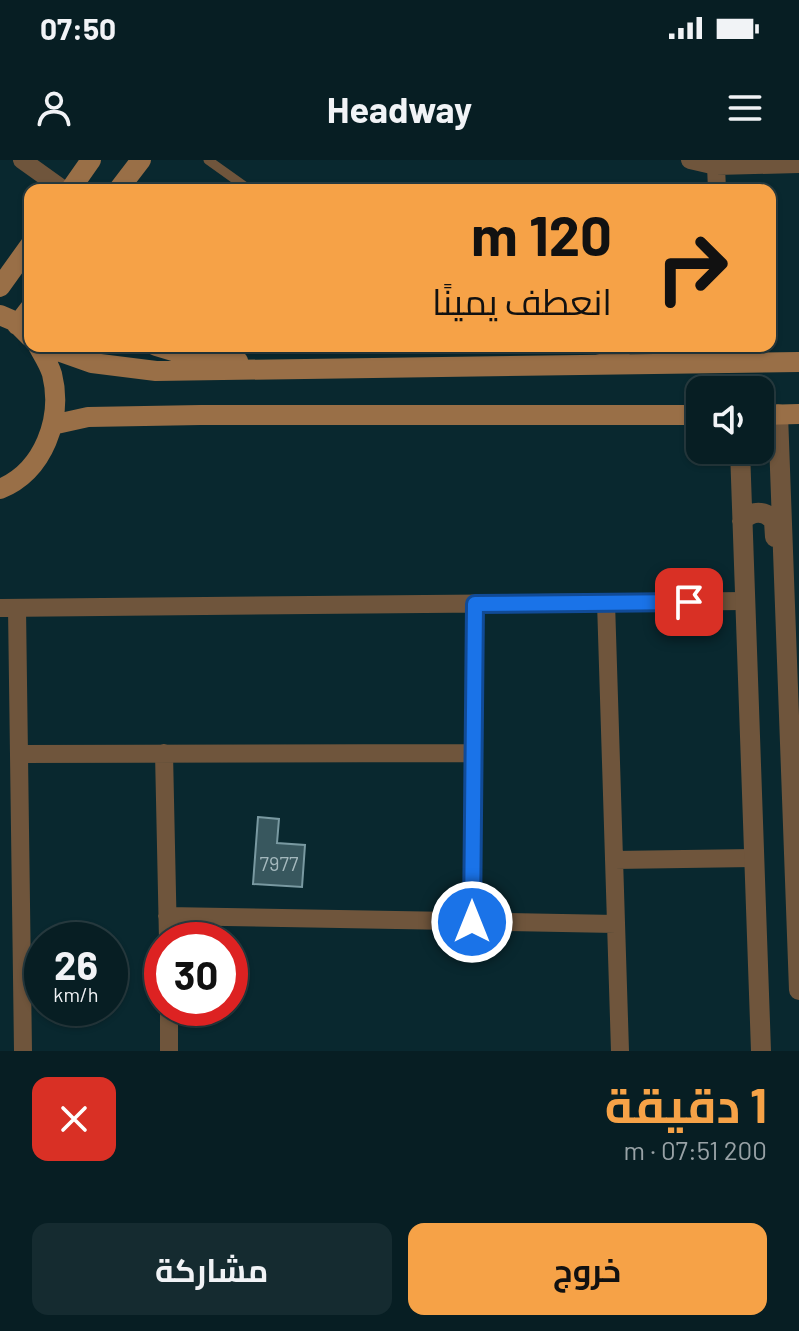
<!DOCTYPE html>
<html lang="ar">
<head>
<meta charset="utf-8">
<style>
  :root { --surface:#071e23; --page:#152b30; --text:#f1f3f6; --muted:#98a2a6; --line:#283c41; --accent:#f6a247 }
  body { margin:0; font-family:Barlow,Cairo,sans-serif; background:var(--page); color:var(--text); direction:rtl; height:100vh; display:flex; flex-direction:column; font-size:30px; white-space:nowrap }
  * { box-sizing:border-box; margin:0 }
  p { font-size:26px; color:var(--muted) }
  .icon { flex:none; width:44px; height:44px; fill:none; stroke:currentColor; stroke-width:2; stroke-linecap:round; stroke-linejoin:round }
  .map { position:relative; height:891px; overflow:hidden; direction:ltr }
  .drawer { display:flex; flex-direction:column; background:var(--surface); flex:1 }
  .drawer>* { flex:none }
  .top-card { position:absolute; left:24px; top:24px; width:752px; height:168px; border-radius:16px; box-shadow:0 2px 6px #0004,0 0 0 2px var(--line); direction:rtl; background:#f6a247; color:#111; overflow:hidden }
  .controls { position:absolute; left:686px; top:216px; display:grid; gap:16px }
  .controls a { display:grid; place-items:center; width:88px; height:88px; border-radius:16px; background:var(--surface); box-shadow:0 2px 6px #0004,0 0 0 2px var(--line); font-size:40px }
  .speed { position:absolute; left:24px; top:762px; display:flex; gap:16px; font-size:40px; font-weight:700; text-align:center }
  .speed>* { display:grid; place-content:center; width:104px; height:104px; border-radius:50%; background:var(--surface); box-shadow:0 2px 6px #0004,0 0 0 2px var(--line); line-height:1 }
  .speed small { font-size:20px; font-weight:400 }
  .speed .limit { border:12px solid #d22; background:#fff; color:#111 }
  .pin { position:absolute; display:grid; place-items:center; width:68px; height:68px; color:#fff; margin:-34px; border-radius:16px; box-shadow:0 4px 12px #0006 }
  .me { position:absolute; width:88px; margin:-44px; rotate:0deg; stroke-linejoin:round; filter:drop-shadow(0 0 6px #0008) }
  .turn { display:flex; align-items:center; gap:28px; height:168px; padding:0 32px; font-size:36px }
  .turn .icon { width:104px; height:104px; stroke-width:2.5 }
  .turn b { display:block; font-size:56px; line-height:68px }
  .round { display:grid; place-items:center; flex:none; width:84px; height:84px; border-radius:16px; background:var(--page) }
  .summary { display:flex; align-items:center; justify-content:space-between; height:136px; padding:0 32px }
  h1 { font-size:48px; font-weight:700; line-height:60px; color:var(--accent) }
  .action { display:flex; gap:16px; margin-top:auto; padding:16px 32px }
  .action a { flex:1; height:92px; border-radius:16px; background:var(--accent); color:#111; font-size:32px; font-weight:700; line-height:92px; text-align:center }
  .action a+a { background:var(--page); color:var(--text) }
  .status { display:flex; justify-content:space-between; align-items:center; height:56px; padding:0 40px; background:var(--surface); direction:ltr }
  .status svg { height:22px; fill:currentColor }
  header { display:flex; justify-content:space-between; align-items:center; height:104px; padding:0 32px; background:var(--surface); font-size:36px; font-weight:700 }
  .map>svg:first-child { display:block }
</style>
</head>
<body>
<div class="status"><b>07:50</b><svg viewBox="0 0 49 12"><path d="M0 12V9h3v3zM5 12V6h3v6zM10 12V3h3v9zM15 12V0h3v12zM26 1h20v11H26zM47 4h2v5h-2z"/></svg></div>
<header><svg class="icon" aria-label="menu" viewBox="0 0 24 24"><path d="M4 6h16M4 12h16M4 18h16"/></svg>Headway<svg class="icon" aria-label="person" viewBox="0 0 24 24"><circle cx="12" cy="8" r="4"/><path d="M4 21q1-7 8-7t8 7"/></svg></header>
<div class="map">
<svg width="799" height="891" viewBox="0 0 799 891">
  <rect width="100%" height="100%" fill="#09282f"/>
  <path fill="#38575e" stroke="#7999a1" stroke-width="2" d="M258,657L279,659L277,683L305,685L302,727L253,724Z"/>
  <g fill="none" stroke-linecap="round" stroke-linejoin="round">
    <path stroke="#6f553c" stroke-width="9" d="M208,0L250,30
      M583,186L627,198"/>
    <path stroke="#6f553c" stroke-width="18" d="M22,0L64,30
      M690,0L716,6L799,4
      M716,6L717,30
      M606,442L620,891
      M0,448L745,441
      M17,448L23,891
      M164,593L168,780
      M19,594L473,593
      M614,700L754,698
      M167,756L616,764
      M472,762L475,444
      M169,848V891"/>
    <path stroke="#6f553c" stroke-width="20" d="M778,254L799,830
      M740,290L761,891
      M742,361C752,350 765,350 774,361L775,377"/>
    <path stroke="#996f47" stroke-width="20" d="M70,30L91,0
      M118,30L141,0
      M0,127L30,85
      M0,155L14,161L30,177
      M17,165L30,148
      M44,186L92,203L156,211L799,202
      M156,186L176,192L238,201
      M760,255L799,254
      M52,265L88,257L201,255H700
      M0,329C44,311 63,258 52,214C49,204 43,195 38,186"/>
  </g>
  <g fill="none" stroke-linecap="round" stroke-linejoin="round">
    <g stroke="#114b97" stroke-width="20">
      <path id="route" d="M472,762L475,444L689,442"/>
    </g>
    <use href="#route" stroke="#1a73e8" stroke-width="14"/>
  </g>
  <g text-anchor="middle" stroke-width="8" stroke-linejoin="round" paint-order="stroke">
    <g font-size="20" fill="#a5b9be">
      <text x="279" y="711">7977</text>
    </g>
  </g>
</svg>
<div class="controls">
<a><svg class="icon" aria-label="sound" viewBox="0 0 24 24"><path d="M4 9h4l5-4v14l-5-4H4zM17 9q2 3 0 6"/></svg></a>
</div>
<div class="speed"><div>26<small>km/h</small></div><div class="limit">30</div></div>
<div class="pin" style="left:689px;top:442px;background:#d93025"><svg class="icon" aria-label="arrive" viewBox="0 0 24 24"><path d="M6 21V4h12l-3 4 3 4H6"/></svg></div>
<svg class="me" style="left:472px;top:762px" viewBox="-20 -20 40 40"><circle r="17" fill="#1a73e8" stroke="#fff" stroke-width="3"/><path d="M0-11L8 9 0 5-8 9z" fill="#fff"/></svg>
<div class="top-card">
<div class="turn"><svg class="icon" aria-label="right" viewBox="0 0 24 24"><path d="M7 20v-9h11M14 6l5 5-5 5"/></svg><div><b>120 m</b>انعطف يمينًا</div></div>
</div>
</div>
<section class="drawer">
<div class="summary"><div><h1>1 دقيقة</h1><p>200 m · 07:51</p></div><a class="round" style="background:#d93025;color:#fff"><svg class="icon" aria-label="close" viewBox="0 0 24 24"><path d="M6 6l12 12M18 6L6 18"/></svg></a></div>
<div class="action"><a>خروج</a><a>مشاركة</a></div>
</section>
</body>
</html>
